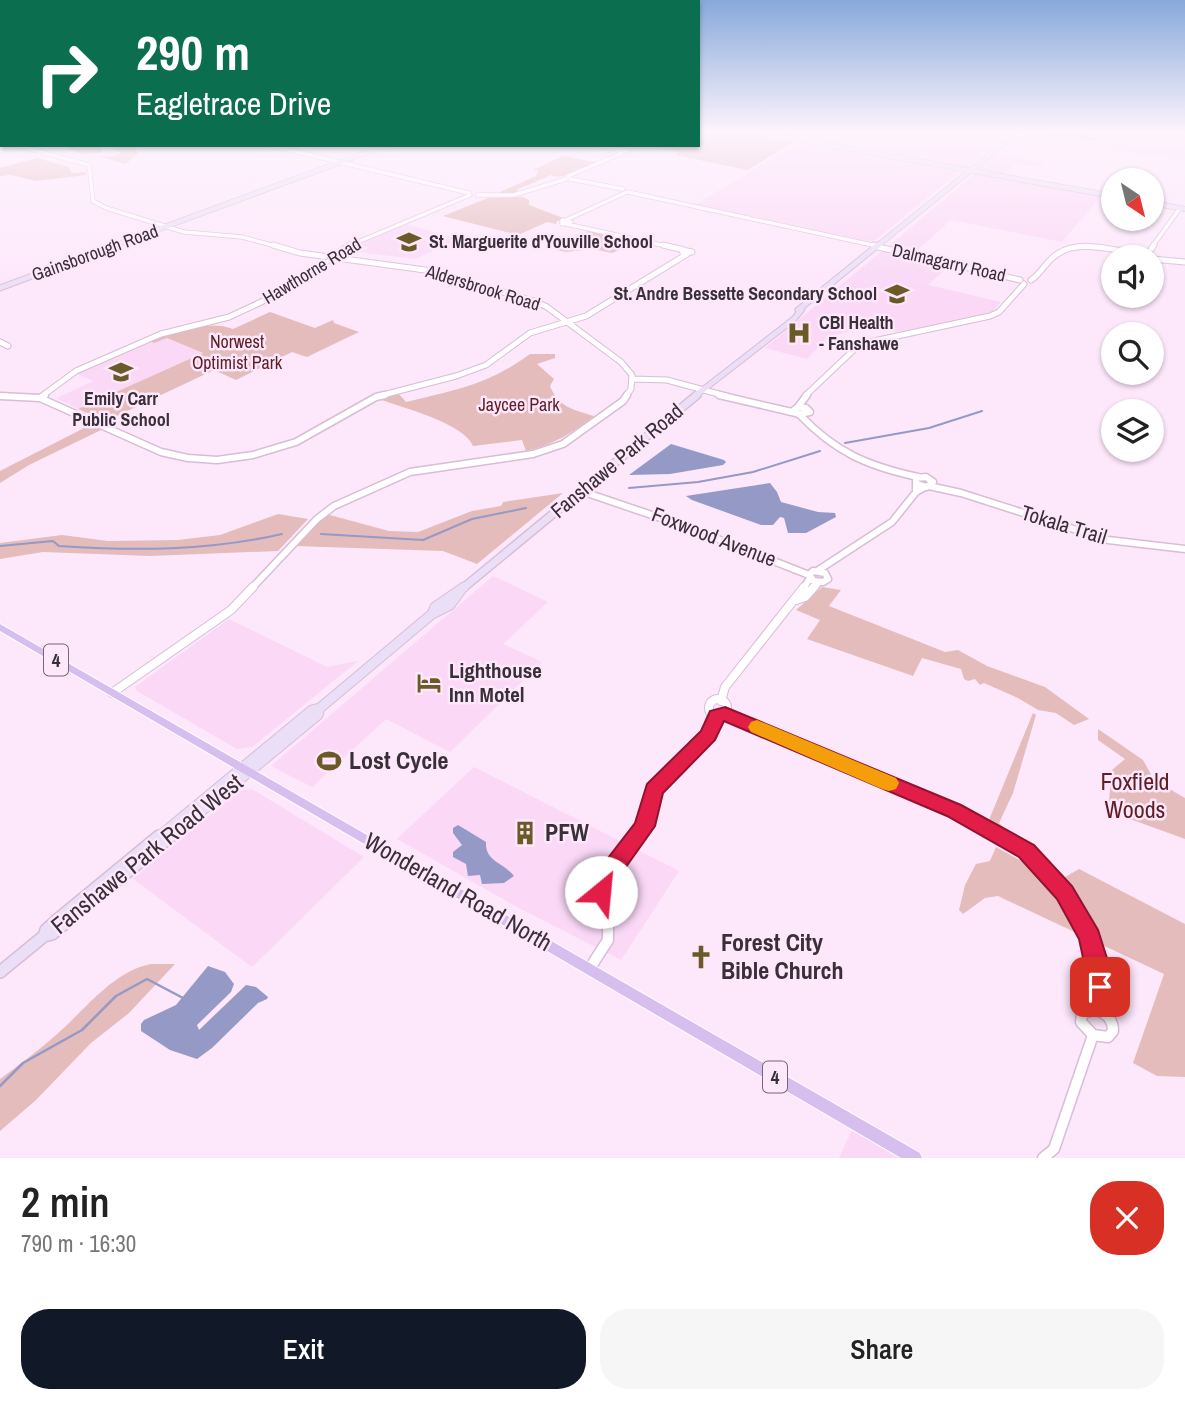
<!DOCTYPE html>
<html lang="en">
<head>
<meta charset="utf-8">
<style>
  :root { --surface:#fff; --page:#f6f6f6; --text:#222; --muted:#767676; --accent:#111827 }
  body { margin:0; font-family:"Archivo Narrow",sans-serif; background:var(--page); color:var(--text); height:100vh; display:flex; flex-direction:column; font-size:26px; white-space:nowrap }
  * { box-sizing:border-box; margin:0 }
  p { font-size:23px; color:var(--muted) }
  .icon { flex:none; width:38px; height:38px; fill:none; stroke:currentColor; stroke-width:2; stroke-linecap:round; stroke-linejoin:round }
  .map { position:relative; height:1158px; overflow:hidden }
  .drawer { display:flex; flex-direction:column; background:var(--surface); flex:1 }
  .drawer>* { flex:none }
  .guide { position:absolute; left:0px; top:0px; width:700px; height:147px; box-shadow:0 2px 5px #0004; background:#0b6e4f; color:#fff; overflow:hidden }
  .needle { width:46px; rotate:145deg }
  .buttons { position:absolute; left:1101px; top:168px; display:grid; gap:14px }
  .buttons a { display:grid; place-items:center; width:63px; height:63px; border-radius:50%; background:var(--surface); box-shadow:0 2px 5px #0004; font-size:35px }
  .pin { position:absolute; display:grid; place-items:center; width:60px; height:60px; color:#fff; margin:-30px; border-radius:14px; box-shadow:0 4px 10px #0006 }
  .me { position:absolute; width:77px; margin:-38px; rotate:28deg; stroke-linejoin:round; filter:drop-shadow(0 0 5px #0008) }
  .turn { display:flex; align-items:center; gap:24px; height:147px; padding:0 21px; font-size:32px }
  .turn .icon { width:91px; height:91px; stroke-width:2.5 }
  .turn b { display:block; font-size:49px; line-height:60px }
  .round { display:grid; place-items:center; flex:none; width:74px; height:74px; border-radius:28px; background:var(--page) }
  .summary { display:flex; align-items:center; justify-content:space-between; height:119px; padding:0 21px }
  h1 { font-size:42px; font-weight:600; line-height:52px }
  .button { display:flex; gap:14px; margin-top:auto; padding:14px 21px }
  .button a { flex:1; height:80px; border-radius:28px; background:var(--accent); color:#fff; font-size:28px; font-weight:600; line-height:80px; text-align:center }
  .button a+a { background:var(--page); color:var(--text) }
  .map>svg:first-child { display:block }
</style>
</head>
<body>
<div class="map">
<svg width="1185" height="1158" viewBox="0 0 1185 1158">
  <rect width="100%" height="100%" fill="#fde7fb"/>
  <path fill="#fad8f6" d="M795,131H1010L965,169L785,136Z
    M1023,131H1163L1185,134V161L1018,134Z
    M799,142L957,172H959L873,242L695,205Z
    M996,154L1045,162L1039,167L1016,163L1004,174L977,170Z
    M974,174L1102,195L1062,242L951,220L915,252L889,246Z
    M405,224L459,239L415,259L359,252L368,248L359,244Z
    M883,250L950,265L928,285L1001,302L993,311L980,317L896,332L868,325L827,338L807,359L765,348Z
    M167,338L203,353L78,409L57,398L93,381L77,374L150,341L155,343Z
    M493,576L548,602L503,644L542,662L450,752L386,719L312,787L271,766Z
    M229,619L327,667L358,661L252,747L237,749L137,691L135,687Z
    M474,767L679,871L621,960L517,907L397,839Z
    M252,789L364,857L252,967L133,879L239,791Z
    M853,1128L904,1158H839Z"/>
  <path fill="#e4bcbc" d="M698,131H731L793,143L747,170L675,155L679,152L654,147L698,145Z
    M144,145L134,149L138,154L125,164L99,156L112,157L121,153L108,146L101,147L102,153L83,154L60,146Z
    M563,156L595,162L571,174L558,177L551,175L516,190L523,194L491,196L536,176L538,171L533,170Z
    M37,158L68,167L72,173L86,172V175L36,181L11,175L0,176V168Z
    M523,197L529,200V205L566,219L557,221L556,224L547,222L518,235L443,216L488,198Z
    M590,230L639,242L612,253L593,249L566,252L557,250Z
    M270,312L315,328L333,320L334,323L359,332L307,357L292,352L236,380L214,370L106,421L78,409L203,353L167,338L154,343L150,341C174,332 209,319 233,329Z
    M530,354H555V358L537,364L554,379L550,386C558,407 574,410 594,416C572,433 553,445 526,451L522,440L473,446C464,423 403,408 379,399L398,393L406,402C455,390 488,385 530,354Z
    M90,425L101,430L29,465L0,483V471Z
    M563,493L477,564L443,551L295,546L326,514L389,531L418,532L472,511L501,506L503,502Z
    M278,514L308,519L278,551L150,556L43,552L0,559V543L62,535L108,541L178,540L220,535Z
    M822,587L841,590L829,606L945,652L958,650L987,666L1045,687L1089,719L1074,725L1056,713L1038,710L1018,698L984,683L980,685L975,679L968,681L964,679L961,669L922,658L913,676L807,639L820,620L796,610Z
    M1033,713L1036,715L1013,793L999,823L1062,879L1079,869L1185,924V1077L1157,1076L1133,1063L1164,974L998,896L985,898L963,914L959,910L965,885L976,864L990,861L996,847L1025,863L989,820Z
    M1098,729L1143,760L1154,780L1185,798V839L1108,811L1112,770L1125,759L1098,740Z
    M151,964H175L129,1013L91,1043L36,1100L0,1131V1079C19,1065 38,1051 56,1035C84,1011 113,971 151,964Z"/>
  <path fill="#9599c5" d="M671,444L724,460L726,462L723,465L670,474L629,475Z
    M770,483L777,492L781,502L818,512L835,513L836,517L806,533H788L784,518L780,517L773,525H761L692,500L686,496Z
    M458,825L486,842C485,862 503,862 514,876L504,883L482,884L480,875L468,876L466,864L453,857V852L462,845L453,833V828Z
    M208,966L225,972L234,984L231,992L197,1025L199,1030L246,985L256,987L268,997L267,999L258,1003L212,1048L197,1059L170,1050L141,1031V1024L144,1020L176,1005Z"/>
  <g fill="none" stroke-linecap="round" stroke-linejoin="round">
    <path stroke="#9599c5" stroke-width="2" d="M1047,131L1092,139
      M845,443L929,428L982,411
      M629,488L698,482L753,472L820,451
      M321,534L423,540L472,519L526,508
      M0,546L53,541L59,546C135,551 208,551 282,534"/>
    <path stroke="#9599c5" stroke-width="2.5" d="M0,1086L23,1063L82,1030L116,996L147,979L183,998"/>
    <g stroke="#d8bdd5" stroke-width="5">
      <path id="tertiary-far4" d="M15,145L89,165L93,201L106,208L184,232L242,237L279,247
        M268,145L469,193
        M594,145L621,150
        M621,150L628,151H618Z
        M568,176L623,153
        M570,179L623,189
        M628,192L877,246
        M477,195H514L566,179
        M562,220L571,222L562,224Z
        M566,220L627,192
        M566,224L671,247
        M874,246L879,247
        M346,247L470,195
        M1084,247H1089
        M1152,247L1180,208"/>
    </g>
    <g stroke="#d8bdd5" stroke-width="7">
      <path id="tertiary-far3" d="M273,245L300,253L425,270L534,301L547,307L621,362L632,375L631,389L626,396
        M663,245L684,250
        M874,245L877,246
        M874,246L1020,280
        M682,250L692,252L683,253Z
        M1142,254L1149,252L1154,245
        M1152,259L1185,262
        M1031,280C1042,273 1047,259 1059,253C1082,239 1116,251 1141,254
        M0,342L8,346
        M632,379L667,380L726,396
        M0,396H6
        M42,396L76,371L161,334L229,317L289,289L349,245
        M379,396L456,376L486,365L530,333L586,316L687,254
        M805,396L860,344L990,316L999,312L1024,284"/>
    </g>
    <g stroke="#d8bdd5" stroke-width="9">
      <path id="tertiary-far2" d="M719,395L796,413
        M0,396L40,398L161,452L188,458L217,460L253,455L296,442L376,397L385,395
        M40,398L45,395
        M798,407L807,395
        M798,407L806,408L810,412L798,414L794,410Z
        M799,414C835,452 867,466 918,477
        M929,486L961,493L1108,540L1185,549
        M581,491L690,528L809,575
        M916,492V478L926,477L933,482L927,487L917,484
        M813,571L825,573L828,579L823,582L814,581L809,575Z
        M817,571L892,522L916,492L925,487
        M251,589L317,519L334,506L410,472L533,454L563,444L623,401L627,395
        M803,589L810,578
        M813,589L819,582"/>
    </g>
    <g stroke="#d8bdd5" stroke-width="10">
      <path id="tertiary-far1" d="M796,600L805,597L814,587
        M112,693L231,610L253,587
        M709 708a9 9 0 1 1 18 0a9 9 0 1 1-18 0Z
        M721,701L725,687L804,587
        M725,714L954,811L1003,838
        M636,838L645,826L654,790L708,735L717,715"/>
    </g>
    <g stroke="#d8bdd5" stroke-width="13">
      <path id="tertiary" d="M999,836L1027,851L1064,892L1090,937L1099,971L1100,1011
        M590,968L608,940V926L601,901L606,878L638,836
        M1095,1009C1106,1013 1113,1019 1113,1031L1108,1037L1093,1035L1081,1022L1082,1014Z
        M1043,1158L1054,1149L1093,1035"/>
    </g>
    <g stroke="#d8bdd5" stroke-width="6">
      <path id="secondary-far4" d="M749,131L1113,196
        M1152,203L1185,209
        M110,247L387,145
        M876,247L1019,131"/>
    </g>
    <g stroke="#d8bdd5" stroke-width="7">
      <path id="secondary-far3" d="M0,288L115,245
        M798,310L878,245
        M695,396L794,319L802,309"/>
    </g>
    <g stroke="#d8bdd5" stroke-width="10">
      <path id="secondary-far2" d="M462,589L697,395"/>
    </g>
    <g stroke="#d8bdd5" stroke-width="11">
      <path id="secondary-far1" d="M432,614L435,607L464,587
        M157,838L312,710L320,708L432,614L450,605L461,590
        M169,838L318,715L320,708"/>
    </g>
    <g stroke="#d8bdd5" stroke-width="14">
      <path id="secondary" d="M44,936L52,934L171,836
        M0,972L44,936L46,930L57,920L159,836"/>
    </g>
    <g stroke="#fff" stroke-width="2">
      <path id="primary" d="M0,624L920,1153L922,1158H901L0,631Z"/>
    </g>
    <use href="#tertiary-far4" stroke="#fff" stroke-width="3.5"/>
    <use href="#tertiary-far3" stroke="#fff" stroke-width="5"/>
    <use href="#tertiary-far2" stroke="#fff" stroke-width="6"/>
    <use href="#tertiary-far1" stroke="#fff" stroke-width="8"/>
    <use href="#tertiary" stroke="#fff" stroke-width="10"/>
    <use href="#secondary-far4" stroke="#eadff7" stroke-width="4.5"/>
    <use href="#secondary-far3" stroke="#eadff7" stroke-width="5"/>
    <use href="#secondary-far2" stroke="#eadff7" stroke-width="7"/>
    <use href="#secondary-far1" stroke="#eadff7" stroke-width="9"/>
    <use href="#secondary" stroke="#eadff7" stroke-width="11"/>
    <use href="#primary" fill="#d6bfef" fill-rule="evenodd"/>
  </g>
  <linearGradient id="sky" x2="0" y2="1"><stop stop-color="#87a9da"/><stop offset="0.45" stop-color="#fef4fd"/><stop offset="1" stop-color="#fef4fd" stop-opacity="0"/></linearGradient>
  <rect width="1185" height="293" fill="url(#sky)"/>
  <path fill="#e11d48" stroke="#92132f" stroke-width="2" d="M725,707L961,805L1034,845L1072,886L1098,930L1111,971V987L1108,995L1100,998L1091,995L1079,939L1057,899L1019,857L947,816L724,721L715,740L663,793L655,826L616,881L609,899L601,901L594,899L591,892L598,871L635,823L647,784L701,731L710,711Z"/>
  <path fill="#f59e0b" d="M757,720L896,778L899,783L896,789L889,791L882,789L751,732L748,727L751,722Z"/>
  <defs>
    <g id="school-bare" transform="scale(1.89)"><path d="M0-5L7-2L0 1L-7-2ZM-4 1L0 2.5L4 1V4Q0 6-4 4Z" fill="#6b5a28" stroke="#fde7fb" stroke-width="2.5" paint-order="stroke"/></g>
    <g id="hospital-bare" transform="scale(1.89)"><path d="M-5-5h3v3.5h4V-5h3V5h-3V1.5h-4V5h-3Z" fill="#6b5a28" stroke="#fde7fb" stroke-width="2.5" paint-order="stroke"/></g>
    <g id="hotel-bare" transform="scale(1.89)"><path d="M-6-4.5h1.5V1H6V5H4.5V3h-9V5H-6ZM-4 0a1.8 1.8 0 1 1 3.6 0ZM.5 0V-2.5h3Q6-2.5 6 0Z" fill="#6b5a28" stroke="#fde7fb" stroke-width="2.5" paint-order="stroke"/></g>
    <g id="stadium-bare" transform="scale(1.89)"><path d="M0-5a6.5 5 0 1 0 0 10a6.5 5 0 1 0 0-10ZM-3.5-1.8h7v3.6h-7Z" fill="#6b5a28" stroke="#fde7fb" stroke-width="2.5" paint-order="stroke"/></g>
    <g id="building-bare" transform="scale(1.89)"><path d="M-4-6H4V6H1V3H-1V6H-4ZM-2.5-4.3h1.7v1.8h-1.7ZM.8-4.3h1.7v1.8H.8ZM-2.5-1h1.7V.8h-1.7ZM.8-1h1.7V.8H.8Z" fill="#6b5a28" stroke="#fde7fb" stroke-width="2.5" paint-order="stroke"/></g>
    <g id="church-bare" transform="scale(1.89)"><path d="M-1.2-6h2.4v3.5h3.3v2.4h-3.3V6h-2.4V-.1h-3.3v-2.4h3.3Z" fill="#6b5a28" stroke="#fde7fb" stroke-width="2.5" paint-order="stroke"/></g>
  </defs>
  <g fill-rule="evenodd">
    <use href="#school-bare" x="409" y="242"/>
    <use href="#school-bare" x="897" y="294"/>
    <use href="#hospital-bare" x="799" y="333"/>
    <use href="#school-bare" x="121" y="372"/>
    <use href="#hotel-bare" x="429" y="683"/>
    <use href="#stadium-bare" x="329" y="761"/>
    <use href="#building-bare" x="525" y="833"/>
    <use href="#church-bare" x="701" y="957"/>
  </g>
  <g text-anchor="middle" stroke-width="5" stroke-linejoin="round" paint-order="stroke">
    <g font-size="18" font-weight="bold" fill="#392f38" stroke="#fde7fb" text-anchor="start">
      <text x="429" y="248">St. Marguerite d'Youville School</text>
      <text x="877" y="300" text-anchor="end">St. Andre Bessette Secondary School</text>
      <text x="819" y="329">CBI Health<tspan x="819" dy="21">- Fanshawe</tspan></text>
      <text x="121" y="405" text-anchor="middle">Emily Carr<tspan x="121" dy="21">Public School</tspan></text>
    </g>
    <g font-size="18" fill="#392f38" stroke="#fde7fb">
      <text transform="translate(95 253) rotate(-20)" y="6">Gainsborough Road</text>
      <text transform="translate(949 263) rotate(13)" y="6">Dalmagarry Road</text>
      <text transform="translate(312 271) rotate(-31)" y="6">Hawthorne Road</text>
      <text transform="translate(483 288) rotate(17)" y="6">Aldersbrook Road</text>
    </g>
    <g font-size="18" fill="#5f1d24" stroke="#fde7fb">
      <text x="237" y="348">Norwest<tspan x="237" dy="21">Optimist Park</tspan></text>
      <text x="519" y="411">Jaycee Park</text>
    </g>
    <g fill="#fde7fb" stroke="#746672" stroke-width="2">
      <rect x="44" y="644.5" width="24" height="31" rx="5"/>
      <rect x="763" y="1061.5" width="24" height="31" rx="5"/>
    </g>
    <g font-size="19" font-weight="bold" fill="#392f38">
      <text x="56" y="667">4</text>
      <text x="775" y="1084">4</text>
    </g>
    <g font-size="21" fill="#392f38" stroke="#fde7fb">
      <text transform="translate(617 461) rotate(-40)" y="7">Fanshawe Park Road</text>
      <text transform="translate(1064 525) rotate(17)" y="7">Tokala Trail</text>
      <text transform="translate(714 537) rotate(21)" y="7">Foxwood Avenue</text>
    </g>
    <g font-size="21" font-weight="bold" fill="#392f38" stroke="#fde7fb" text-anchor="start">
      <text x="449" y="678">Lighthouse<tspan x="449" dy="24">Inn Motel</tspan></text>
    </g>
    <g font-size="24" font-weight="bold" fill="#392f38" stroke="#fde7fb" text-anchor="start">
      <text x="349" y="769">Lost Cycle</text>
      <text x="545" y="841">PFW</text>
      <text x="721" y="951">Forest City<tspan x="721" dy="28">Bible Church</tspan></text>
    </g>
    <g font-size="24" fill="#5f1d24" stroke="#fde7fb">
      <text x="1135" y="790">Foxfield<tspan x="1135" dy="28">Woods</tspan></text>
    </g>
    <g font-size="24" fill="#392f38" stroke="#fde7fb">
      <text transform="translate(147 854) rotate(-39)" y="8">Fanshawe Park Road West</text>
      <text transform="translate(458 892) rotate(30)" y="8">Wonderland Road North</text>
    </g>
  </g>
</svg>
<div class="buttons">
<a><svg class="needle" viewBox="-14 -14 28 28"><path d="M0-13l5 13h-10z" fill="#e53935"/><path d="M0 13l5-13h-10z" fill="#767676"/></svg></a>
<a><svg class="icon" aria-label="sound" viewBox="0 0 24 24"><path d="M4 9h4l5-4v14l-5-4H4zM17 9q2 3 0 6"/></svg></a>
<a><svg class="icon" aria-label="search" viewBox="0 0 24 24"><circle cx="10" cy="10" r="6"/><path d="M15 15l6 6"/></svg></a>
<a><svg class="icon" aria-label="layers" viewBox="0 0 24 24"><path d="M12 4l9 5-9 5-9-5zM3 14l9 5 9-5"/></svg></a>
</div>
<div class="pin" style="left:1100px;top:987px;background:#d93025"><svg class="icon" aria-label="arrive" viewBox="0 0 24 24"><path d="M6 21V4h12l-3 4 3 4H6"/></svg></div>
<svg class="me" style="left:601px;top:892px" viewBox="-20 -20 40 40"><circle r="19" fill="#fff"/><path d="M0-13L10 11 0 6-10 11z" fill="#e11d48"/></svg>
<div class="guide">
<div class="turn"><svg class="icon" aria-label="right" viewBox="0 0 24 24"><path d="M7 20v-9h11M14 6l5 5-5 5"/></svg><div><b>290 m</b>Eagletrace Drive</div></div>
</div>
</div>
<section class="drawer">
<div class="summary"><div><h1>2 min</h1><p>790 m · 16:30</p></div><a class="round" style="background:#d93025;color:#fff"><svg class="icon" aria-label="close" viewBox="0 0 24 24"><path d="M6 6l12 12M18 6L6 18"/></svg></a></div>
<div class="button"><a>Exit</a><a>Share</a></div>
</section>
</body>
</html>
